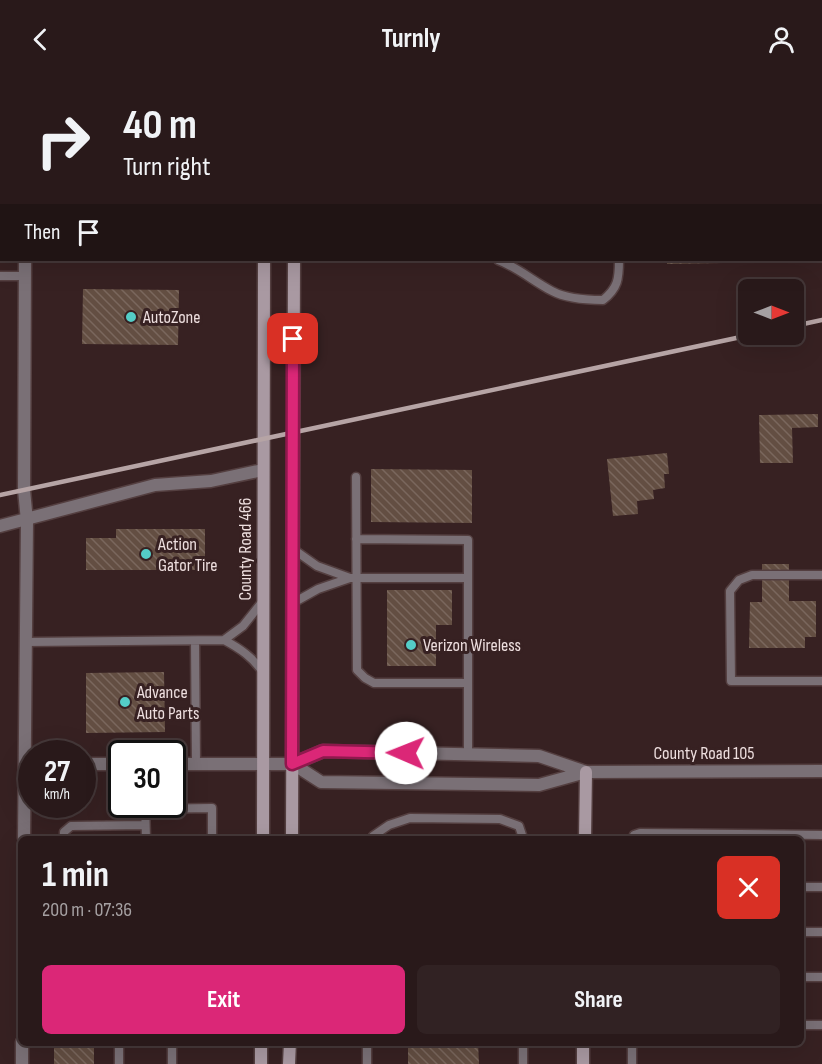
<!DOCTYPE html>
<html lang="en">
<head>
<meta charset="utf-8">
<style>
  :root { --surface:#29191a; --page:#312223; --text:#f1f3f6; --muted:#a5a0a2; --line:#453839; --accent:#db2777 }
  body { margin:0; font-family:"Sofia Sans Condensed",sans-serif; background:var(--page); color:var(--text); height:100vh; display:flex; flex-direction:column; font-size:22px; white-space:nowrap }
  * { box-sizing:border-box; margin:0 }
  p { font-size:20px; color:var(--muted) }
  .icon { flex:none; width:33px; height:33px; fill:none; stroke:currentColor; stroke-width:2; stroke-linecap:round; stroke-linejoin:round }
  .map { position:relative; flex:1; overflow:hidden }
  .side { position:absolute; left:18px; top:758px; width:786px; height:210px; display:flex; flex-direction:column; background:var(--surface); border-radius:9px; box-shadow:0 6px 24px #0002,0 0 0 2px var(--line) }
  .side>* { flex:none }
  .hud { position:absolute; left:0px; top:0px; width:822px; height:183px; box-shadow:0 6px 24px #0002,0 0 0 2px var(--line); background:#29191a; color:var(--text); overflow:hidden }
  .needle { width:39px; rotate:90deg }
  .tools { position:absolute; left:738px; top:201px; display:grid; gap:12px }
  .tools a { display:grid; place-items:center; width:66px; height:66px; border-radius:9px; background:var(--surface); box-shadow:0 6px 24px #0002,0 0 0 2px var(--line); font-size:30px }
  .speed { position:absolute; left:18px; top:662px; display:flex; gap:12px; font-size:30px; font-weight:700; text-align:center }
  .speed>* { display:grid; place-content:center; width:78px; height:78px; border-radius:50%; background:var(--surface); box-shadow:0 6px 24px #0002,0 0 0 2px var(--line); line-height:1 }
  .speed small { font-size:15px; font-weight:400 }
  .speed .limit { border:3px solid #111; border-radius:9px; background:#fff; color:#111 }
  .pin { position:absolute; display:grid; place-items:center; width:51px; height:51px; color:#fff; margin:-26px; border-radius:12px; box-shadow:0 3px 9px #0006 }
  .me { position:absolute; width:66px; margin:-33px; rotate:271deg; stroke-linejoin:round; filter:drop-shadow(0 0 4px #0008) }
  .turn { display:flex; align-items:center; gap:21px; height:126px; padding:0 24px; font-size:27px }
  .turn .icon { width:78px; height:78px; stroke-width:2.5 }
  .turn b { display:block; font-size:42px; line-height:51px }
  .then { display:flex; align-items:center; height:57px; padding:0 24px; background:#0003; gap:12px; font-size:22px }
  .round { display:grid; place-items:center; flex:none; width:63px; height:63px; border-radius:9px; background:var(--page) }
  .overview { display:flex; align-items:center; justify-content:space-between; height:102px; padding:0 24px }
  h1 { font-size:36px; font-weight:700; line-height:45px }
  .primary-button { display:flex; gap:12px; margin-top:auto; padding:12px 24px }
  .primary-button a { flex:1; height:69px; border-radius:9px; background:var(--accent); color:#fff; font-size:24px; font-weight:700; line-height:69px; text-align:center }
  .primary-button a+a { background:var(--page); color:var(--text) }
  header { display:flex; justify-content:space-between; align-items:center; height:78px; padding:0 24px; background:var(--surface); font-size:27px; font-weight:700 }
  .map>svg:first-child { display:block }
</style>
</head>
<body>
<header><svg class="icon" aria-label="back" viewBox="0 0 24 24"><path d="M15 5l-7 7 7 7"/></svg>Turnly<svg class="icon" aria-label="person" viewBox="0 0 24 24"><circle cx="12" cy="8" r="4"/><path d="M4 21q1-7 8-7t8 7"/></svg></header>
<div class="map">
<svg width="822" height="986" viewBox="0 0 822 986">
  <defs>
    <pattern id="building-back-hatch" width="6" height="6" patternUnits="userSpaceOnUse" patternTransform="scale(1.5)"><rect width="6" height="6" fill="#634e42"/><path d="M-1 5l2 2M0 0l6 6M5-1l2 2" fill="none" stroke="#7a675d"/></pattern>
  </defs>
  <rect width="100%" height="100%" fill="#372122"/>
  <path fill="url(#building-back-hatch)" d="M667,182H781V184L667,186Z
    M83,211L179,212L178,267L82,266Z
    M818,336V349L792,350L793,385H760L759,337Z
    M667,375L669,396H664L665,410L653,412L654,421L637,423L638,436L613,438L607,381Z
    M371,391L472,392V445L371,444Z
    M116,451H205V492H86V460H116Z
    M762,486H789V523H816V559H805V570H749L750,524H762Z
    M387,512H452V547H436V588H387Z
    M164,594L165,654L86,655V595Z
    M78,758H112V760H78Z
    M397,758H430V760H397Z
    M54,964H94V986H54Z
    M408,964H478L479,986H408Z"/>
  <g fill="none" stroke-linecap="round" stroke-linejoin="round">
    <g stroke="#543f40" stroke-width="11">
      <path id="lane" d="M340,0V2
        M438,0V2
        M532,0V2
        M620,2V0
        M820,96H822
        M498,182C517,189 533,203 552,213C567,221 586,222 603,222C618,210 619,201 619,182
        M0,198H25
        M356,399L357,592L365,600L374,605H468
        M356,461L468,462V500
        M293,471L317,488L350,500L318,511L293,525
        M822,497H752L739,502L730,513L731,603H822
        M350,500H468V676
        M263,523L243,548L224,562C241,571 252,579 263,594
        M195,563L196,686
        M26,564L224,562
        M145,726L146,760
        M145,731L212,730V760
        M64,760V754L71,748L145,747
        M372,760L373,758L389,747L410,740L500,741L519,748L523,760
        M633,760L634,757L640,755L822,757
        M801,809H822
        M801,854H822
        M801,899H822
        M801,947H822
        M523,964V986
        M632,964V986
        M119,986V964
        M172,986V964
        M367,986V964"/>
    </g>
    <g stroke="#543f40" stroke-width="15">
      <path id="street" d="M26,2V0
        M0,66H2
        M0,448L155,407L211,403L263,392
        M82,686H122
        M172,686H293L323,673L539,678L586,694
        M293,686L321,704L539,707L586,694L822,693
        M24,760L27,443L24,412L25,182
        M22,986V964"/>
    </g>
    <g stroke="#543f40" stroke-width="15">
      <path id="secondary" d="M264,2V0
        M295,2L296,0
        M263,760L264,182
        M292,760L294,182
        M585,760L586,694
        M261,986V964
        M289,986L290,964
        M583,986V964"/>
    </g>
    <use href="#lane" stroke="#7a7076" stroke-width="8"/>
    <use href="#street" stroke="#7a7076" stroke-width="12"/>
    <use href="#secondary" stroke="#a999a2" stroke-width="12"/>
    <path stroke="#b6a4a5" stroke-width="4.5" d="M794,248L822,242
      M0,417L755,256"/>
  </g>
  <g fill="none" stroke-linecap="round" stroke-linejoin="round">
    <g stroke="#8e194d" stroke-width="15">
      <path id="route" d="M293,261L292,686L323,673L406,675"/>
    </g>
    <use href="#route" stroke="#db2777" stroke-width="10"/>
  </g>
  <g fill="#54cdc7" stroke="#372122" stroke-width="2">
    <circle cx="131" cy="239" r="6"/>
    <circle cx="146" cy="476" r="6"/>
    <circle cx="411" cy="567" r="6"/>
    <circle cx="125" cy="624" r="6"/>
  </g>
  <g text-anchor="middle" stroke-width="6" stroke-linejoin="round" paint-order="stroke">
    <g font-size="18" fill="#eddede" stroke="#372122" text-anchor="start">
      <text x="143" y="245">AutoZone</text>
      <text x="158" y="472">Action<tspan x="158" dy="21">Gator Tire</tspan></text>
      <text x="423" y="573">Verizon Wireless</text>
      <text x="137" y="620">Advance<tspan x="137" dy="21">Auto Parts</tspan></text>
    </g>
    <g font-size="18" fill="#eddede" stroke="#372122">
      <text transform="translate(245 471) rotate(-90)" y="6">County Road 466</text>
      <text x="704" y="681">County Road 105</text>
    </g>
  </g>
</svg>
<div class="tools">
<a><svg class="needle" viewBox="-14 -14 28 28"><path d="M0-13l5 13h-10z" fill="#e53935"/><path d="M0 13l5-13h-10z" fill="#a5a0a2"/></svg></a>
</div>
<div class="speed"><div>27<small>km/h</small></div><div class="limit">30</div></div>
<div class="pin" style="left:293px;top:261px;background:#d93025"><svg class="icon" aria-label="arrive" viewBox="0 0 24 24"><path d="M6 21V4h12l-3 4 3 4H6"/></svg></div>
<svg class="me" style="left:406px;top:675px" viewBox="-20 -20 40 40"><circle r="19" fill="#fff"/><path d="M0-13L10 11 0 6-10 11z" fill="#db2777"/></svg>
<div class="hud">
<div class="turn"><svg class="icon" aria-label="right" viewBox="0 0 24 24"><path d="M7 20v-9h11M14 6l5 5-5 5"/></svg><div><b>40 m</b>Turn right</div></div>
<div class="then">Then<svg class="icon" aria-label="arrive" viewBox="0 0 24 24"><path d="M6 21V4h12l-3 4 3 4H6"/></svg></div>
</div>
<section class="side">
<div class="overview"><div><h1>1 min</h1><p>200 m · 07:36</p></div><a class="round" style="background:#d93025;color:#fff"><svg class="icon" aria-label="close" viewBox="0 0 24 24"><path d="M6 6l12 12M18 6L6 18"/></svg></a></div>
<div class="primary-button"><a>Exit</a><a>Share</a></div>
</section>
</div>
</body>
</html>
